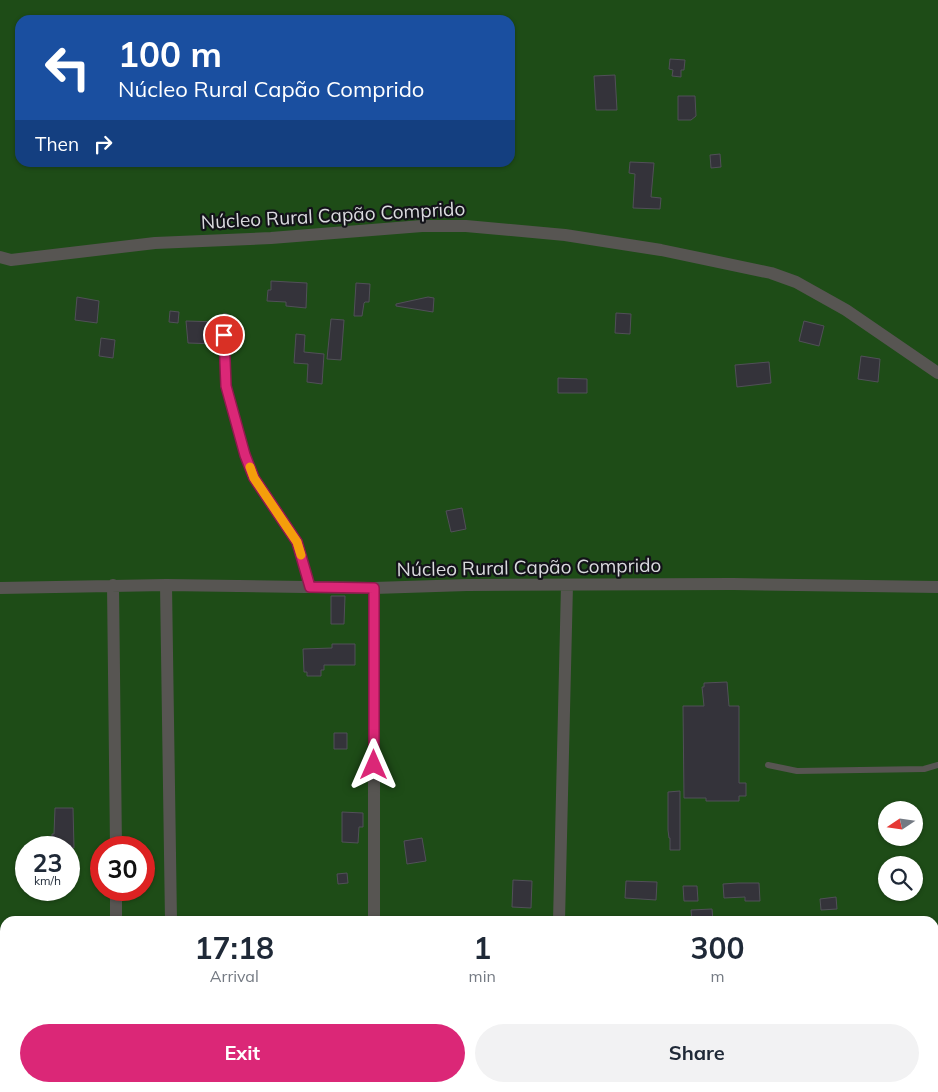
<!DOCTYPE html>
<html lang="en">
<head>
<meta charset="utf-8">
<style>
  :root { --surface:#fff; --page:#f2f2f3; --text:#1f2937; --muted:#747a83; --accent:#db2777 }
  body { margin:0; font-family:Mulish,sans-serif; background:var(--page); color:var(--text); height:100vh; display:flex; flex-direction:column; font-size:19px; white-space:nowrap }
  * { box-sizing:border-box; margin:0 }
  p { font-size:16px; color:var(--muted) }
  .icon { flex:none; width:28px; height:28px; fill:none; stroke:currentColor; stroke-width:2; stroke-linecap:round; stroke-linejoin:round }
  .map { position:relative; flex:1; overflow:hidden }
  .panel { position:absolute; left:0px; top:916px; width:939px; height:176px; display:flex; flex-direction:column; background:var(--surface); border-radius:15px 15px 0 0; box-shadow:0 1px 4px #0004 }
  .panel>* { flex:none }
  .top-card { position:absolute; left:15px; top:15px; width:500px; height:152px; border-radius:15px; box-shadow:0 1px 4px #0004; background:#1a4fa0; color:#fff; overflow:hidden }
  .needle { width:32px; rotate:257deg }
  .buttons { position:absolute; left:878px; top:801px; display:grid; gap:10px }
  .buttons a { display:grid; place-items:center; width:45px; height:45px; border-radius:50%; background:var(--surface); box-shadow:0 1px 4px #0004; font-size:25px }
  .speed { position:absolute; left:15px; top:836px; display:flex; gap:10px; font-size:25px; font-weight:700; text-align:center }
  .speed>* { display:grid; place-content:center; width:65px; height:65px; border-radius:50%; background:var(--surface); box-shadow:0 1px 4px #0004; line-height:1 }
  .speed small { font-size:12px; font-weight:400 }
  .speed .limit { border:8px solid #d22; background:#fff; color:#111 }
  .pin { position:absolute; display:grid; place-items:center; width:42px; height:42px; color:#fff; margin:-21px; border:2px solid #fff; border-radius:50%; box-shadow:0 1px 5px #0007 }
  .me { position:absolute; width:55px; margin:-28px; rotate:0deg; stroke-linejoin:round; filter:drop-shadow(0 0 4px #0008) }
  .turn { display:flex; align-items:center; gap:18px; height:105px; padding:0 20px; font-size:22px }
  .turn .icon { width:65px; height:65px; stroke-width:2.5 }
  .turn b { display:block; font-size:35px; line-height:42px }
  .then { display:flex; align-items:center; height:48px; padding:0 20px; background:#0003; gap:10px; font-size:19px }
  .eta { display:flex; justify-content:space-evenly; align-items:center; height:85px; text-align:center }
  .eta b { font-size:30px; font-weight:700; line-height:35px }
  .action { display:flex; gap:10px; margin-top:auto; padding:10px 20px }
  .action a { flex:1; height:58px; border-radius:30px; background:var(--accent); color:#fff; font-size:20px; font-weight:700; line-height:58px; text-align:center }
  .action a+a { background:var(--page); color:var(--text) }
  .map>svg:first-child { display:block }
</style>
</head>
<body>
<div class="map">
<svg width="938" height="1092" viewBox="0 0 938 1092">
  <rect width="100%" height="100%" fill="#1c1c23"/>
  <path fill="#1e4c17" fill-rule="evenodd" d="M0,0H938V1092H0ZM20,20H510V162H20ZM886,810H914V838H886ZM26,848H69V890H26ZM101,848H144V890H101ZM886,865H914V892H886ZM5,921H934V1088H5Z"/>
  <path fill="#34333a" stroke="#515058" d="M670,59L685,60L684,70H681V77L672,76L673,70L669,69Z
    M615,75L617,110H596L594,76Z
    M678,96H695L696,116L691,120H678Z
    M720,154L721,167L711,168L710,155Z
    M630,162L654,163L651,197L661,198L660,209L633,208L635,174L629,173Z
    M271,281L307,283L306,308L286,306V302L267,301L268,290H271Z
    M356,283L370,284L369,302H365L364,303L362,316H354Z
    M77,297L99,301L97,323L75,320Z
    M428,297L434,298L433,312L396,306V304Z
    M170,311L179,312L178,323L169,322Z
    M616,313L631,314L630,334L615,333Z
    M331,319L344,320L341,360L327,359Z
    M186,321L220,322L218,344L188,343Z
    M804,321L824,326L819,346L799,341Z
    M296,334L305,335L304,352L324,354L322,384L307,382L308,364L294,363Z
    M101,338L115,340L113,358L99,356Z
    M861,356L880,359L878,382L858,379Z
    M769,362L771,383L737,387L735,365Z
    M558,378L587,379V393H558Z
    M462,508L466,529L451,532L446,511Z
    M331,596H345L344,624H331Z
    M332,644H355V665H324V670H321V676H307V672H304L303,649L332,648Z
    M727,682L729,706H739V783H746V796H739V801H706V798H684L683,706H704L702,687H704V683Z
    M334,733H347V749H334Z
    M680,791V850H670V838H669L668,830V792Z
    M55,808H73L74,848H52V834H54Z
    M342,812L363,813V827H359L358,843L342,842Z
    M422,838L426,861L407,864L404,841Z
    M347,873L348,883L338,884L337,874Z
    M513,880L532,881L531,908L512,907Z
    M626,881L657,882L656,900L625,898Z
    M738,883H759L760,901H745V897L724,898L723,884Z
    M683,886H697L698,901H684Z
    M836,897L837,909L821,910L820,899Z
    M712,909L713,921H692L691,910Z"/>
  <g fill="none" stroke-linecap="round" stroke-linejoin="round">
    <path stroke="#575552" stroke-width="6" d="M225,316V387L245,455L254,478L297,542L310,587
      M768,765L797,771L924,769L938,765
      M938,962V961"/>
    <path stroke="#575552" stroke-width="12" d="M0,257L11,260L155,243L271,238L422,226H466L565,235L661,250L771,273L796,282L846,310L938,373
      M113,585L116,848
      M166,585L171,921
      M0,588L166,585L374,588L467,585L733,584L938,587
      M116,890V921
      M374,921V588
      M559,921L567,585"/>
  </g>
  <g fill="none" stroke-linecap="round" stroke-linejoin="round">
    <g stroke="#8e194d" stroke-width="12">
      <path id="route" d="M224,335L226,386L245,455L254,478L297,542L310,587L374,588V765"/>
    </g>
    <use href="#route" stroke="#db2777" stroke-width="9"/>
    <path stroke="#f59e0b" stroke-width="9" d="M250,467L254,478L297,542L301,555"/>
  </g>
  <g text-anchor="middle" stroke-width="4.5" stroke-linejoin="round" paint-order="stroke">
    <g font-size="19" fill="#dadade" stroke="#131319">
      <text transform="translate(333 215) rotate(-3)" y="7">Núcleo Rural Capão Comprido</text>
      <text transform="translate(529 567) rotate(-1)" y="7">Núcleo Rural Capão Comprido</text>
    </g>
  </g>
</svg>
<div class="buttons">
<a><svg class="needle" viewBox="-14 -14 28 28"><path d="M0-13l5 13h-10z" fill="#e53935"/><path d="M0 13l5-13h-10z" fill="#747a83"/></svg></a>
<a><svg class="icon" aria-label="search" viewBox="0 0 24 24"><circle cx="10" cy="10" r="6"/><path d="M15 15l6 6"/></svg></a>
</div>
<div class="speed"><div>23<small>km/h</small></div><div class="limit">30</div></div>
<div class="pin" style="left:224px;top:335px;background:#d93025"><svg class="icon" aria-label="arrive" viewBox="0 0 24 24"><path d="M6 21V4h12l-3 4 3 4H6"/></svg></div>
<svg class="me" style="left:374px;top:765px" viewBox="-20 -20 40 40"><path d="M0-17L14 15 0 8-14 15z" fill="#db2777" stroke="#fff" stroke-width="4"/></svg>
<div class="top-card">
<div class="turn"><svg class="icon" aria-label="left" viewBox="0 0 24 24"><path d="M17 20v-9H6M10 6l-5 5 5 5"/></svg><div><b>100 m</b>Núcleo Rural Capão Comprido</div></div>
<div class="then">Then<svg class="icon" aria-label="right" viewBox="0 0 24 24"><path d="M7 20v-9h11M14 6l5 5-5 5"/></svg></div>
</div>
<section class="panel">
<div class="eta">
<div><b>17:18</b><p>Arrival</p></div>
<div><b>1</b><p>min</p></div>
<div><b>300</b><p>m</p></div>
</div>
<div class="action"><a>Exit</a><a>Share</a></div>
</section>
</div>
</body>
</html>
